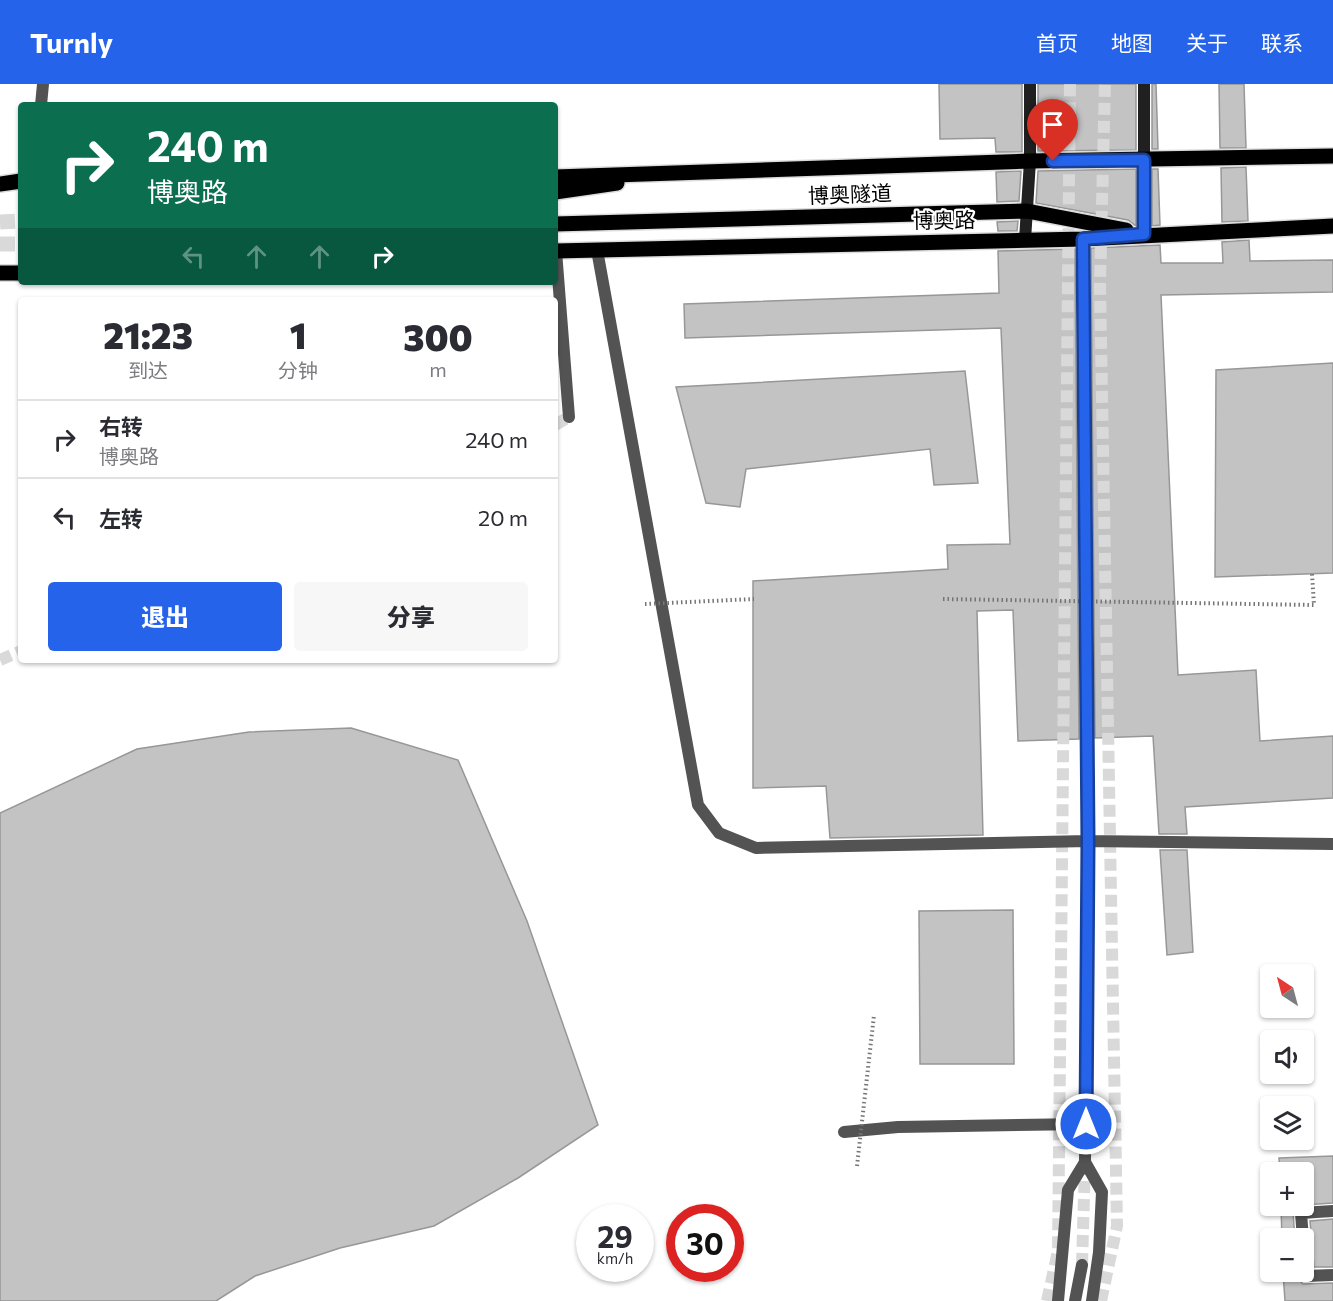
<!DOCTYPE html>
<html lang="zh">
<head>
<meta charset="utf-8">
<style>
  :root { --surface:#fff; --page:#f7f7f7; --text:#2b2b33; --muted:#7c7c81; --line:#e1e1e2; --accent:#2563eb }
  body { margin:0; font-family:Commissioner,"Noto Sans SC",sans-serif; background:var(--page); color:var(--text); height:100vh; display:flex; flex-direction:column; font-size:22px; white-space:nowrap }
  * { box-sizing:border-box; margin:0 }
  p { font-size:20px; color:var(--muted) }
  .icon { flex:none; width:33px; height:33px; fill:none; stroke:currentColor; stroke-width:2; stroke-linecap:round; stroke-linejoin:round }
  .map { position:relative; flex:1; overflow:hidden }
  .panel { position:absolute; left:18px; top:213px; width:540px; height:366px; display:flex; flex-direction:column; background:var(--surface); border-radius:6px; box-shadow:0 2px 4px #0004 }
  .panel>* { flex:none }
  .guide { position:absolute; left:18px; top:18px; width:540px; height:183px; border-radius:6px; box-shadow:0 2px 4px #0004; background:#0b6e4f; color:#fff; overflow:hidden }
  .needle { width:39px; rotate:324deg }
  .controls { position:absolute; left:1260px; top:880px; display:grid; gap:12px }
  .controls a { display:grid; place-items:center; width:54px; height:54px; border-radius:6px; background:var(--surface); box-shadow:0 2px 4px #0004; font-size:30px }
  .speed { position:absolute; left:576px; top:1120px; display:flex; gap:12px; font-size:30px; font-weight:700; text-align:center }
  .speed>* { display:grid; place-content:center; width:78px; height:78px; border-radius:50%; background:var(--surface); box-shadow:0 2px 4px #0004; line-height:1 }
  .speed small { font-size:15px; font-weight:400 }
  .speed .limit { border:9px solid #d22; background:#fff; color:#111 }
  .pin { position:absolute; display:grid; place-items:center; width:51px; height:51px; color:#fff; margin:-62px -26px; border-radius:50% 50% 50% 0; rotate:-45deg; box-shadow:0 0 6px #0007 }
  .pin .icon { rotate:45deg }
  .me { position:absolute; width:66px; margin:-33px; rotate:0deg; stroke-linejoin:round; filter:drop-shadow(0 0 4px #0008) }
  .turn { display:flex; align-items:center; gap:21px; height:126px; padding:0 30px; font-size:27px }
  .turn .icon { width:78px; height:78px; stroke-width:2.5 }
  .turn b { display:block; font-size:42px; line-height:51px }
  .lanes { display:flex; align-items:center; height:57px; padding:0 30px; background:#0003; justify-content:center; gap:30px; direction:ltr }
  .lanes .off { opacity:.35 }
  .eta { display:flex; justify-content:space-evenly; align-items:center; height:102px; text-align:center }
  .eta b { font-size:36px; font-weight:800; line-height:42px }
  .button { display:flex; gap:12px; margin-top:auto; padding:12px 30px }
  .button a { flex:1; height:69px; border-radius:6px; background:var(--accent); color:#fff; font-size:24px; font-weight:800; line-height:69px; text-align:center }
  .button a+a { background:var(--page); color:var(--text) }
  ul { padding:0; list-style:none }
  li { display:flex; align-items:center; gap:18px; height:78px; padding:0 30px; border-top:2px solid var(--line) }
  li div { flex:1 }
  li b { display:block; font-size:22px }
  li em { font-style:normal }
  header { display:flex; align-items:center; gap:36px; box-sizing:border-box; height:84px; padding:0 30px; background:var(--accent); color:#fff }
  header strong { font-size:28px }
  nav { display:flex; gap:33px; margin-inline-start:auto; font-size:21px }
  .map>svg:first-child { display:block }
</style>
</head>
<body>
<header>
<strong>Turnly</strong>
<nav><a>首页</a><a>地图</a><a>关于</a><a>联系</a></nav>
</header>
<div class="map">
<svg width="1333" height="1217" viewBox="0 0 1333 1217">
  <rect width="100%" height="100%" fill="#fff"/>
  <path fill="#c3c3c3" stroke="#979797" stroke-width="1.5" d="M939,0H1022V68H996L995,54L940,55Z
    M1038,0H1136V66L1038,67Z
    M1152,0H1156L1158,65H1152Z
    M1219,0H1244L1246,64H1220Z
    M1246,83L1248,137L1222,138L1221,84Z
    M1136,85V142L1128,136L1036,119L1038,87Z
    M1152,85H1158L1160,141L1152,142Z
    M1021,87L1019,117L997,118L996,88Z
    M1018,137L1017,147H998L997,138Z
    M1249,156L1250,177L1333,176V208L1161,211L1178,591L1256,586L1260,657L1333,652V714L1185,723L1187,750H1159L1153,652L1095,654L1091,164L1160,161L1161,179H1223L1222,158Z
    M1075,165L1079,655L1018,657L1013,526L977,527L983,751L830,754L826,702L753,704V497L948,485L947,461L1010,460L1001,244L685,254L684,220L999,209L998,167Z
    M1333,279V489L1215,493L1216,286Z
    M965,287L978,399L934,401L930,365L746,385L740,423L706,419L676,303Z
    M351,644L458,676L527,837L598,1041L518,1094L434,1142L340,1164L255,1192L216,1217H0V729L137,665L249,648Z
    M1160,766H1187L1193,868L1167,871Z
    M1013,826L1014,980H920L919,827Z
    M1333,1072V1119L1304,1121V1089H1280L1279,1074Z
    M1281,1122H1297L1293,1129L1295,1155H1282Z
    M1333,1135V1183H1314L1310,1137Z
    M1283,1188H1298L1299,1196L1303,1200L1333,1199V1217H1285Z"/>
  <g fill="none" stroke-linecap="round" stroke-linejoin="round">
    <path stroke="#d9d9d9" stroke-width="12" stroke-dasharray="12 6" stroke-linecap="butt" d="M555,341L569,333
      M0,576L21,567
      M1082,1181L1085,1078"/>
    <path stroke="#d9d9d9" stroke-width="12" stroke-dasharray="12 6" stroke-linecap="butt" d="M1047,1217L1058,1167L1070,0
      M1101,1217L1117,1142L1100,200L1105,0"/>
    <path stroke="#d9d9d9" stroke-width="15" stroke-dasharray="15 8" stroke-linecap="butt" d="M0,138L21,137
      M0,160H21"/>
    <g stroke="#dbdbdb" stroke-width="18">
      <path id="primary" d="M555,93L1030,77L1333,72
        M0,100L21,97
        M555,108L617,99
        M555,140L1027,127L1126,146
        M555,167L1083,155L1333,142
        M0,189H21"/>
    </g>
    <path stroke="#535353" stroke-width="12" d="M844,1048L898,1043L1086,1040
      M1303,1155L1301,1129L1333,1127
      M1304,1158L1306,1192L1333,1191"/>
    <path stroke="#535353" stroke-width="12" d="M1083,155L1088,757L1085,1078L1102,1108L1099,1168L1092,1217
      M597,166L698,721L719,749L756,764L1088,757L1333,760
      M556,167L569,333
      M1058,1217L1068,1106L1085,1078
      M1075,1217L1082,1181"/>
    <path stroke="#535353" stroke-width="12" d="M41,21L43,0"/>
    <path stroke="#202020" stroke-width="12" d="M1144,150V0
      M1025,156L1030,77V0"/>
    <use href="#primary" stroke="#000" stroke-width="15"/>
    <path stroke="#757575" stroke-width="4" stroke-dasharray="1.5 3" stroke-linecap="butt" d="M943,515L1314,521L1312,490
      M645,520L754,515
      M857,1082L874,931"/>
  </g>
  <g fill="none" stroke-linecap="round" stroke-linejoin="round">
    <g stroke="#184099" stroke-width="15">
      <path id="route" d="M1053,77L1144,76V150L1083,155L1088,757L1086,1040"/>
    </g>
    <use href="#route" stroke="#2563eb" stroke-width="10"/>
  </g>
  <g text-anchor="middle" stroke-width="4.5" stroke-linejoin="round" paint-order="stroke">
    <g font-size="21" fill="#000" stroke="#fff">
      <text transform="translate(850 111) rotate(-2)" y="7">博奥隧道</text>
      <text transform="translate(944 137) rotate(-1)" y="7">博奥路</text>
    </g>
  </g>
</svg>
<div class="controls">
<a><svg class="needle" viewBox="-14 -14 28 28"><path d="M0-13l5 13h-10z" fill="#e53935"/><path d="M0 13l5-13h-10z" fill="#7c7c81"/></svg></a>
<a><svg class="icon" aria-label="sound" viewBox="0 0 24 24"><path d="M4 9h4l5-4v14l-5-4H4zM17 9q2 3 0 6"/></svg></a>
<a><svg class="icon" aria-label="layers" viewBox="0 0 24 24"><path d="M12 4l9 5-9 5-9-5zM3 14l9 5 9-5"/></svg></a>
<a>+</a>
<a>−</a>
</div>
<div class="speed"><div>29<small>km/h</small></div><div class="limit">30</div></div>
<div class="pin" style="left:1053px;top:77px;background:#d93025"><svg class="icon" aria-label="arrive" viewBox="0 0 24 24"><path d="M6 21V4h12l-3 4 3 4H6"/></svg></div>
<svg class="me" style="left:1086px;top:1040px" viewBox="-20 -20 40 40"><circle r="17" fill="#2563eb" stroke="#fff" stroke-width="3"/><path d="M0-11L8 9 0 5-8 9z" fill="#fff"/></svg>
<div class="guide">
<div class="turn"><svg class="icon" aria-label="right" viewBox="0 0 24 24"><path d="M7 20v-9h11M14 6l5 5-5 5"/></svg><div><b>240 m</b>博奥路</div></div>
<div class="lanes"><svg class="icon off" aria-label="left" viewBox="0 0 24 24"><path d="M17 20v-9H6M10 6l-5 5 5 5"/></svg><svg class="icon off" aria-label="ahead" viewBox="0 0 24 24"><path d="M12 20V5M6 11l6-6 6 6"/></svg><svg class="icon off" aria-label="ahead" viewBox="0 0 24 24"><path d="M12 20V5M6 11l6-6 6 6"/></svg><svg class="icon" aria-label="right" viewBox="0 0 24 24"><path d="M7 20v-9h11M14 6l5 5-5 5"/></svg></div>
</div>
<section class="panel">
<div class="eta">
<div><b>21:23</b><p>到达</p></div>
<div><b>1</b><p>分钟</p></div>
<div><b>300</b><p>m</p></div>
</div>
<ul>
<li><svg class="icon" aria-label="right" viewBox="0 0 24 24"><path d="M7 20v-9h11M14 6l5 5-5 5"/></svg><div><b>右转</b><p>博奥路</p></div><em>240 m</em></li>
<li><svg class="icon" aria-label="left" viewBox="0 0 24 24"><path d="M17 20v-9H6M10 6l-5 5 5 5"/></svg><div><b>左转</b></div><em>20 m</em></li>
</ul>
<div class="button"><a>退出</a><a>分享</a></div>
</section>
</div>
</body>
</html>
